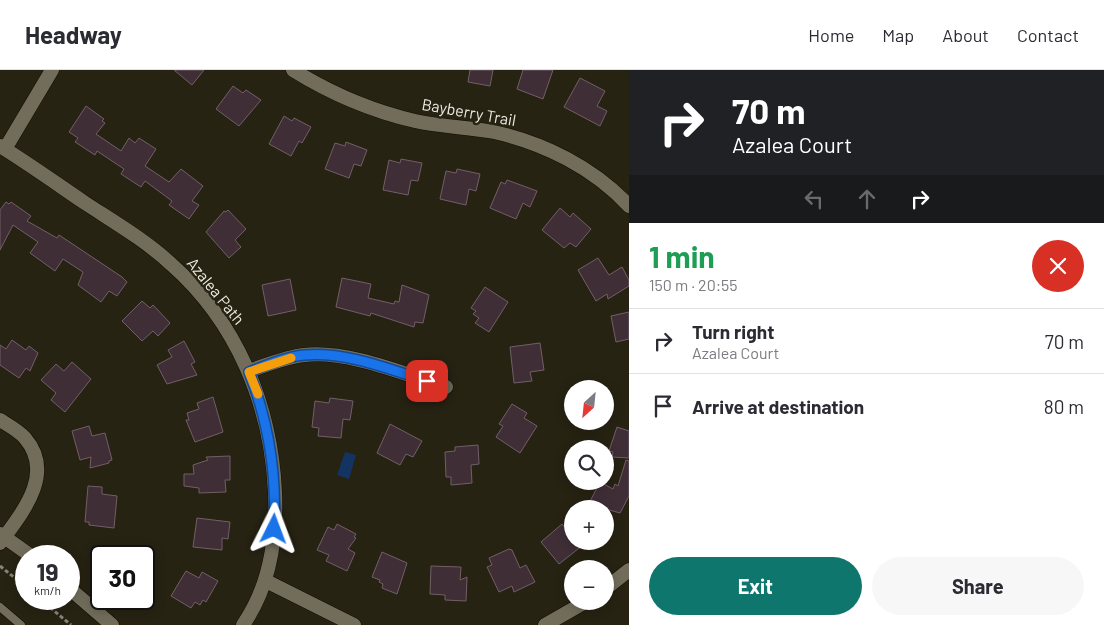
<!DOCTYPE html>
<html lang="en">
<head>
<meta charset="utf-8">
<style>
  :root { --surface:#fff; --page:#f7f7f7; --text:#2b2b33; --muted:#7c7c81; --line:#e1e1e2; --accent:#0f766e }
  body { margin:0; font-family:Barlow,sans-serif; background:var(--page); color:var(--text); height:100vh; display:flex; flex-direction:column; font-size:19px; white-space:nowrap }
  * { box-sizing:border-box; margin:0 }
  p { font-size:16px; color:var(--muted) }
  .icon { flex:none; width:28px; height:28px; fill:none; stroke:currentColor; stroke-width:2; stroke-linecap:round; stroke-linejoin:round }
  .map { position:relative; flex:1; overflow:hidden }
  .details { display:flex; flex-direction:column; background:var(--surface); width:475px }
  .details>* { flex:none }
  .hud { background:#202124; color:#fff; overflow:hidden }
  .needle { width:32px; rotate:207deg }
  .fabs { position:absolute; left:564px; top:310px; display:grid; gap:10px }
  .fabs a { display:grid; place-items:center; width:50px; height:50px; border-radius:50%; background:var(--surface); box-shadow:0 2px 12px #0003; font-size:25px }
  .speed { position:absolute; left:15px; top:475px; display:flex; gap:10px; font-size:25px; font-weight:700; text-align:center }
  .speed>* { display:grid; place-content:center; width:65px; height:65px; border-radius:50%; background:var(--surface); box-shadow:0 2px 12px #0003; line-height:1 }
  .speed small { font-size:12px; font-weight:400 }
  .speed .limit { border:2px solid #111; border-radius:8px; background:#fff; color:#111 }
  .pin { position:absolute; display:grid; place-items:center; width:42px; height:42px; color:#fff; margin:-21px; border-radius:10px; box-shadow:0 2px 8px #0006 }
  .me { position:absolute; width:55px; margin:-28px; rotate:3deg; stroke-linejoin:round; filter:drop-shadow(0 0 4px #0008) }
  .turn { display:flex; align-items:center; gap:18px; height:105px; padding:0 20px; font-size:22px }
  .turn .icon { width:65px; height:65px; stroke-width:2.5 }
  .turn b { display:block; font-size:35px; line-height:42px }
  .lanes { display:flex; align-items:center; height:48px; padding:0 20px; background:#0003; justify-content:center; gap:25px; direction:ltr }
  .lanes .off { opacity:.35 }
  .round { display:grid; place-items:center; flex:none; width:52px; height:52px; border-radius:26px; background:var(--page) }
  .head { display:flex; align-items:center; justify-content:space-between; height:85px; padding:0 20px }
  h1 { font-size:30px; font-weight:700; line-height:38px; color:#1e9e55 }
  .action { display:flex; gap:10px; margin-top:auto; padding:10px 20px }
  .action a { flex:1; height:58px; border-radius:30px; background:var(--accent); color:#fff; font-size:20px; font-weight:700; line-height:58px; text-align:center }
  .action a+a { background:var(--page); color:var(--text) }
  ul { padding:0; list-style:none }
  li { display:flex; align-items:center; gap:15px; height:65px; padding:0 20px; border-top:1px solid var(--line) }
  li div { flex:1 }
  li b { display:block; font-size:19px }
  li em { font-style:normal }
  header { display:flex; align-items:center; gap:30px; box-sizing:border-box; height:70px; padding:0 25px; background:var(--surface); border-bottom:1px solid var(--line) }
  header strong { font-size:24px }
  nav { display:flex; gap:28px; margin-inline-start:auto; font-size:18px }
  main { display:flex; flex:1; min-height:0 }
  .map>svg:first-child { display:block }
</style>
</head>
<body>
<header>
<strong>Headway</strong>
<nav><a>Home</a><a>Map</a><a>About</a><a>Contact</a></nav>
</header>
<main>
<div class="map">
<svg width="629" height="555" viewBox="0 0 629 555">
  <rect width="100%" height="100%" fill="#272313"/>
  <path fill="#133463" d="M345,382L356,385L349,409L337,405Z"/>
  <path fill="#3f2e36" stroke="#725f67" d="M174,0H204L192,15Z
    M470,0H493L490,16L468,12Z
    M523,0H553L543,29L517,19Z
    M580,8L605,21L597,36L607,41L600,56L564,37Z
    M233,16L243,23L246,20L261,30L239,56L216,39Z
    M86,36L104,49L102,51L105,53L96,64L121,81L129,68L135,73L139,68L156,79L145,96L169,112L181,99L203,116L192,131L199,135L189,149L169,135L172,131L145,111L141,117L121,104L124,99L97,81L95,85L75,72L78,68L69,62Z
    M284,46L292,51L294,48L311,57L302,73L299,71L291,86L269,74Z
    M346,72L367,80L361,96L354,94L349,108L325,99L335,73L345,76Z
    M401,89L422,93L418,111L411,110L408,125L383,120L389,90L400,93Z
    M457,99L480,104L476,121L469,119L466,135L440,129L446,101L456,103Z
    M507,110L537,121L530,137L523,133L516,149L490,138L501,112L505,114Z
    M6,132L9,134L11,132L31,146L27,151L57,168L59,165L122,207L127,212L117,226L109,221L101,232L78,215L83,202L63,189L55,201L30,183L38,172L13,155L0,180V140Z
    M560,138L570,147L573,143L591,159L576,177L570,173L564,178L542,160Z
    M228,140L246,159L235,170L241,177L229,188L206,162L224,141L226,142Z
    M598,188L609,205L622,197L629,210V216L608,229L607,224L596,231L578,200Z
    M342,208L371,214L368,228L394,234L395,231L399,232L402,215L429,225L423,253L415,252L414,257L371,243L370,246L336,237Z
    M290,209L296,240L268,246L262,215Z
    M485,217L508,232L489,262L475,253L479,248L473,244L476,241L471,238Z
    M142,231L150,238L153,235L170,253L158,266L153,261L142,271L122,251Z
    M629,242V269L616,272L611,246Z
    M12,270L26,280L29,276L38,283L30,301L26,298L19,308L0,295V275L6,279Z
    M184,271L195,292L191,294L197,305L167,314L157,295L172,287L168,280Z
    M540,273L544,300L530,302L532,311L514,313L510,277Z
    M72,292L91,309L65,342L51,330L56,323L41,310L56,294L64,301Z
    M213,327L223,362L195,372L186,350H189L187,343L199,339L197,333Z
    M330,328L353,331L350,350L343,349L341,368L318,366L319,358L312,357L315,331L329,333Z
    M512,334L527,343L524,348L537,356L520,383L496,367L503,356L499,354Z
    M390,354L422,371L413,387L406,384L400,395L377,383Z
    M89,356L92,366L105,363L112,390L109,391V393L90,398L91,387L80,390L72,361Z
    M617,357L629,361V388L612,387L613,382L609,381Z
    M478,375L479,394L471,395L472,413L451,415V407H446L445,382L455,381V377Z
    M230,386V410H225L226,422L199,423V418L184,416V404H194L193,395L208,390L206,387Z
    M626,390L629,391V426L620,443L606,439H586L600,412L613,419L615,414L618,416Z
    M88,416L102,417V424L117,426L114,458L89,455V452H85Z
    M197,448L230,452L228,469L222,468V480L193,477Z
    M337,454L356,464L354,467L356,468L348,479L355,483L347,501L326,491L329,485L317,480L328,457L334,460Z
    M562,454L572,466V471H588L559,494L541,472Z
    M509,479L512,480L520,498L526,495L535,512L514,522L512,516L499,522L487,497L492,495L489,488Z
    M382,482L407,493L397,524L382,518L383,514L379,512L380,510L372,507Z
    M431,496L461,497L460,510L467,507L466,531L445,530V525L430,524Z
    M186,501L199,508L202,502L218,511L206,532L203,530L200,535L195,532L191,538L171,526Z"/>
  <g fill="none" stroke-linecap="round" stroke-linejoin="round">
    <g stroke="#100c01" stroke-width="9">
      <path id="service" d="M0,537L21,555"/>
    </g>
    <g stroke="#100c01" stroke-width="15">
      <path id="minor" d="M293,0C330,23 372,41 415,51C441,57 468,57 494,62C544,73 594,98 629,136
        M0,76C29,94 57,114 85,133C114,152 145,170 171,194C237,252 271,335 275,422C277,469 270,516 243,555
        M5,79L52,0
        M249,301C267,295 285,287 304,285C348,280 404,304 446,317
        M0,350C8,355 19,361 25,368C56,404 21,444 0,473
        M0,464L31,486
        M266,511L354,555
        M69,518L112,555
        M605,519L629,500
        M545,555L587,531"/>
    </g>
    <path stroke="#888578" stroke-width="3" stroke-dasharray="4 2.5" stroke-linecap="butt" d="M0,496L26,517
      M40,529L71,555"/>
    <use href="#service" stroke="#726d5b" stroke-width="8"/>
    <use href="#minor" stroke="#726d5b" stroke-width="14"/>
  </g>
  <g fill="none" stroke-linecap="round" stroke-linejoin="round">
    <g stroke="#114b97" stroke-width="12">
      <path id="route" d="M274,459C277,403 269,353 249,302C267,295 285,287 304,285C345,281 389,299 427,311"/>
    </g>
    <use href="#route" stroke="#1a73e8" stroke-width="9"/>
    <path stroke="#f59e0b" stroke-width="9" d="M258,324L249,302L291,288"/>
  </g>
  <g text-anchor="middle" stroke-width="5" stroke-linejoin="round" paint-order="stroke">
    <g font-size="16" fill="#edebe1" stroke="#272313">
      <text transform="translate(469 42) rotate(10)" y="6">Bayberry Trail</text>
      <text transform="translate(216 221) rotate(51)" y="6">Azalea Path</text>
    </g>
  </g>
</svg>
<div class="fabs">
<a><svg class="needle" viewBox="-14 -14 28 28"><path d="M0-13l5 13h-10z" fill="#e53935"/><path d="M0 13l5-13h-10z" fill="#7c7c81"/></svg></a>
<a><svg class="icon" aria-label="search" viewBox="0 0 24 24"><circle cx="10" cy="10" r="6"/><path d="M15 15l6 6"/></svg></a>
<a>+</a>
<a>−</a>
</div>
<div class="speed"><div>19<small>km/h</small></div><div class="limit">30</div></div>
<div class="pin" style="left:427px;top:311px;background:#d93025"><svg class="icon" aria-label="arrive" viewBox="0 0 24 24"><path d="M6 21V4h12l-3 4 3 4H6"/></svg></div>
<svg class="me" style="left:274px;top:459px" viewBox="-20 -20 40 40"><path d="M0-17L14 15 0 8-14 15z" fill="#1a73e8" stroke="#fff" stroke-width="4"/></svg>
</div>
<section class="details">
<div class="hud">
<div class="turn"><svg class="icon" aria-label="right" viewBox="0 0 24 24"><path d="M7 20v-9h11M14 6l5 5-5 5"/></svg><div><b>70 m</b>Azalea Court</div></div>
<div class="lanes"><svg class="icon off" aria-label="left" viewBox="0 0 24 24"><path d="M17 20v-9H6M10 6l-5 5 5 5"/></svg><svg class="icon off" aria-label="ahead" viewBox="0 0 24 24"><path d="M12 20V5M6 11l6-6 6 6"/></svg><svg class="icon" aria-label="right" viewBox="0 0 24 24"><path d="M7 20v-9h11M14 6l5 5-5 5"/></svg></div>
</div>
<div class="head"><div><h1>1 min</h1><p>150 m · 20:55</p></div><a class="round" style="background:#d93025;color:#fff"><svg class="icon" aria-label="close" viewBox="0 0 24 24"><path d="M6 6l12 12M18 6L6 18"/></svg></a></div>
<ul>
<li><svg class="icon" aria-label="right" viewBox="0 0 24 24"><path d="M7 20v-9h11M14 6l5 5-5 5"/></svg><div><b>Turn right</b><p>Azalea Court</p></div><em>70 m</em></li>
<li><svg class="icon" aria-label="arrive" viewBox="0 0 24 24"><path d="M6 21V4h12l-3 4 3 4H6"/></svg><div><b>Arrive at destination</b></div><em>80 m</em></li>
</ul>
<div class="action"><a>Exit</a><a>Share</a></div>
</section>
</main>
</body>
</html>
